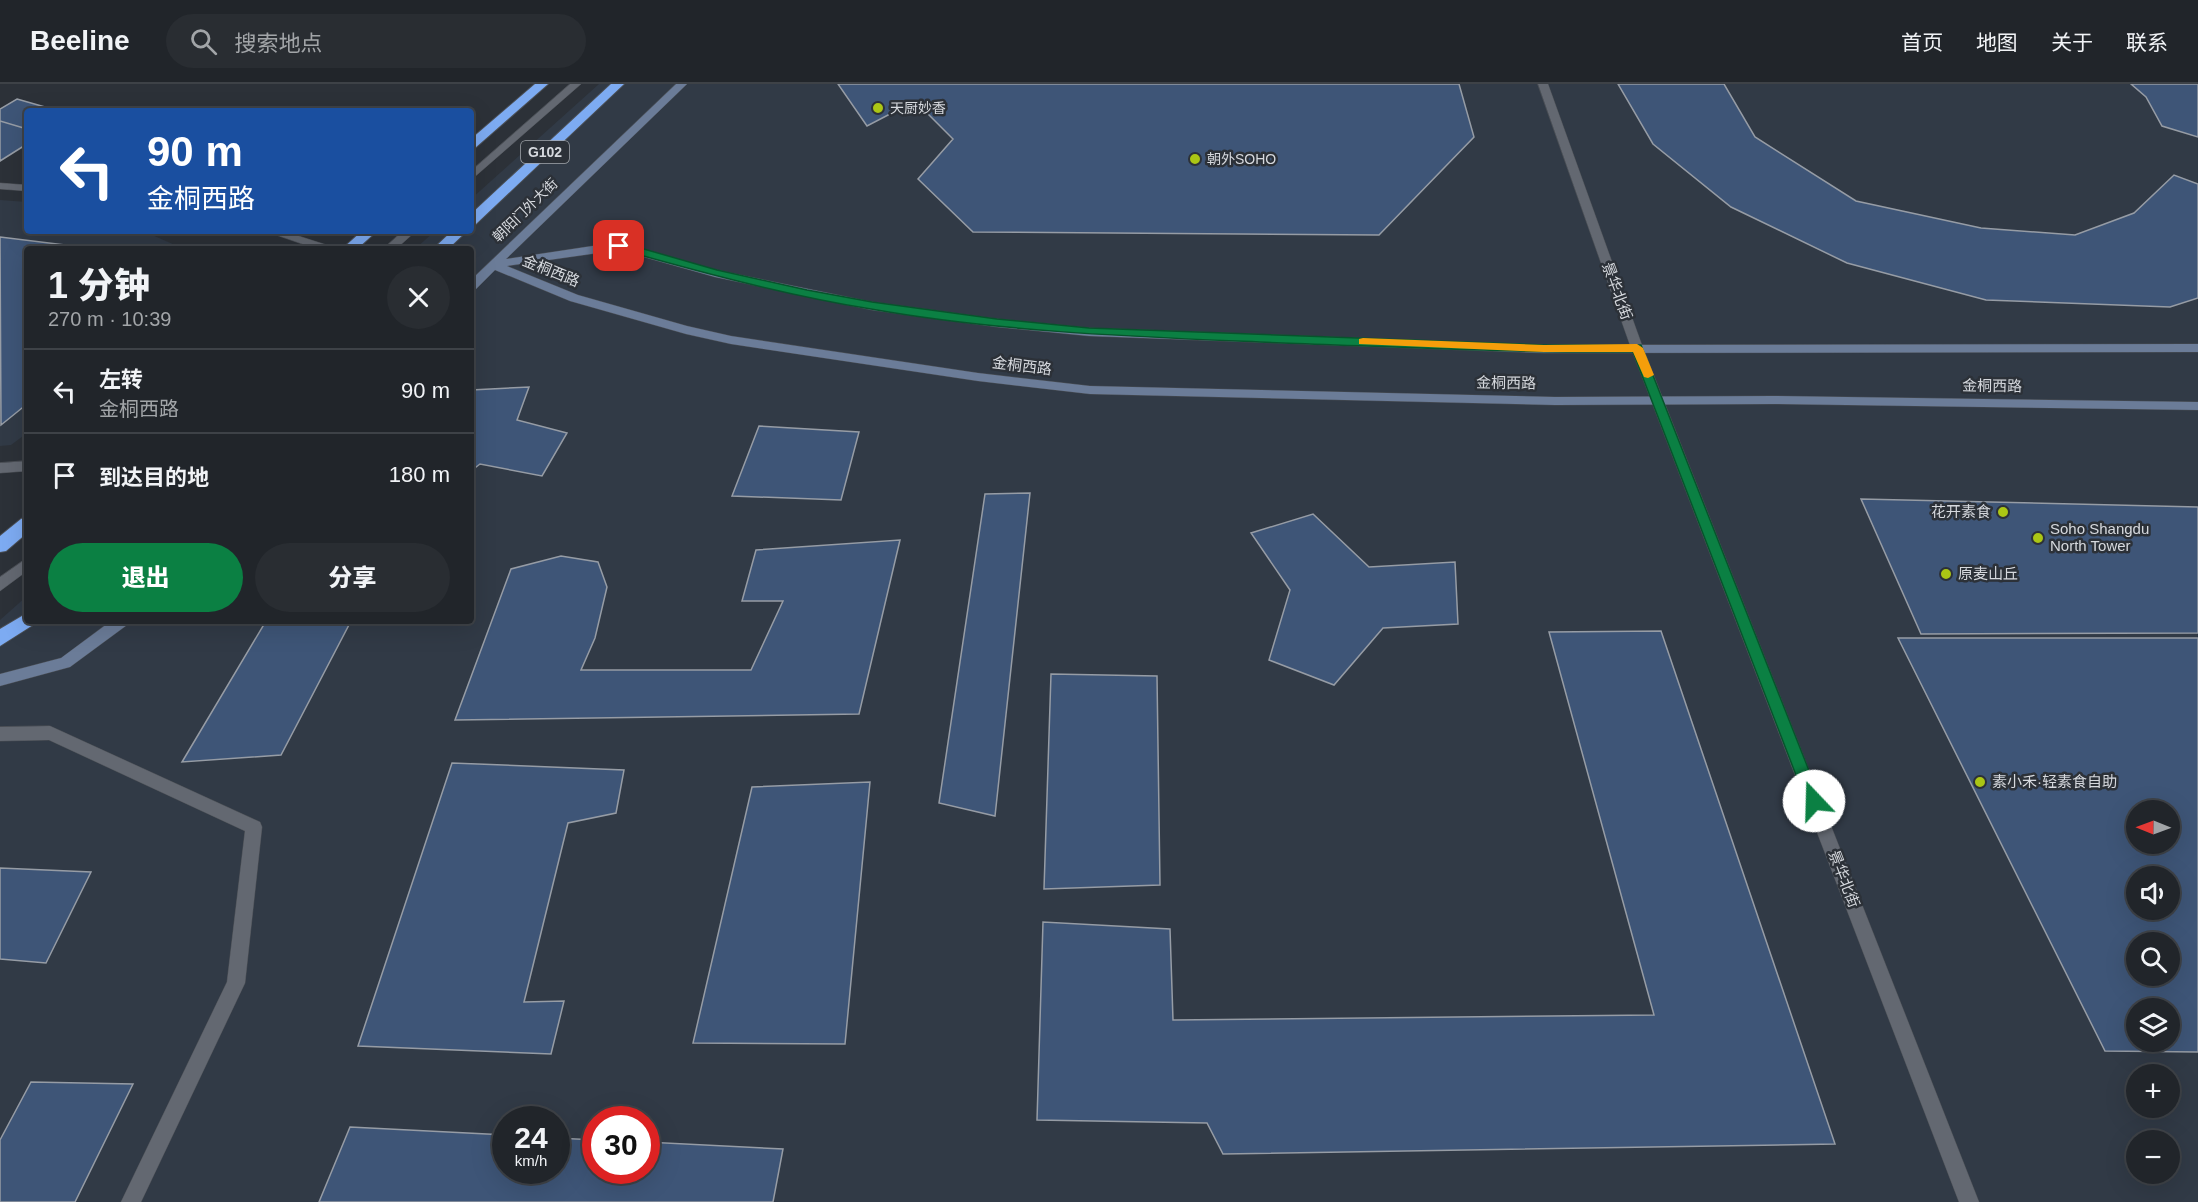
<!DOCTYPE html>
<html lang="zh">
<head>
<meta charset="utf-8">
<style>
  :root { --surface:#21252a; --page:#292d32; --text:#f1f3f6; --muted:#a2a5a8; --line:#3e4247; --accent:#0b8043 }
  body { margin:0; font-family:Helvetica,"Noto Sans SC",sans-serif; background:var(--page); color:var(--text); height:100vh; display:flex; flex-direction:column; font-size:22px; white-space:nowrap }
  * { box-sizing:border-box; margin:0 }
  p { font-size:20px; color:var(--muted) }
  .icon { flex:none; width:33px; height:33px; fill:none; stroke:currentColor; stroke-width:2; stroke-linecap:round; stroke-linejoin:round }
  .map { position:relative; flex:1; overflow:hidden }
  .drawer { position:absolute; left:24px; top:162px; width:450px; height:378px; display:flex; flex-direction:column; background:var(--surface); border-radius:6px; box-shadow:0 6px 24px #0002,0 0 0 2px var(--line) }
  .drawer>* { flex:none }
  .hud { position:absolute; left:24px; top:24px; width:450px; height:126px; border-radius:6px; box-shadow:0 6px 24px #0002,0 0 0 2px var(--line); background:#1a4fa0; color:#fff; overflow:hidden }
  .needle { width:39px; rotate:271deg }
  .controls { position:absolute; left:2126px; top:716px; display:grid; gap:12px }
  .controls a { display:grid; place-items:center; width:54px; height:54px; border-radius:50%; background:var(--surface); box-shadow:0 6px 24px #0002,0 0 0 2px var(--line); font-size:30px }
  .speed { position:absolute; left:492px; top:1022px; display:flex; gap:12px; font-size:30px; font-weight:700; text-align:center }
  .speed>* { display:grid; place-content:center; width:78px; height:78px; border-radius:50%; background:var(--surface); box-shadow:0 6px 24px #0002,0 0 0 2px var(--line); line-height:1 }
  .speed small { font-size:15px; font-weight:400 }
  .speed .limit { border:9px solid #d22; background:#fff; color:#111 }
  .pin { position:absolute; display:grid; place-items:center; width:51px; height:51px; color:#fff; margin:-26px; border-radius:12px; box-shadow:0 3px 9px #0006 }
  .me { position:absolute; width:66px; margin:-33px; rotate:339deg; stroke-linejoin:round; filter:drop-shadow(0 0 4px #0008) }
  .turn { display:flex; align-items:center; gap:21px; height:126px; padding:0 24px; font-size:27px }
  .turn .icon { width:78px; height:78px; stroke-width:2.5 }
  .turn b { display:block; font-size:42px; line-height:51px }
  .round { display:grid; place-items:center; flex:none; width:63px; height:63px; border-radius:32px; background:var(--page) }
  .overview { display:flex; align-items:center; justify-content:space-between; height:102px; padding:0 24px }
  h1 { font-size:36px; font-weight:800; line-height:45px }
  .cta { display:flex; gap:12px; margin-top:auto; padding:12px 24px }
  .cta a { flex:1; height:69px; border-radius:36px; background:var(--accent); color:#fff; font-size:24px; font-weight:800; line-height:69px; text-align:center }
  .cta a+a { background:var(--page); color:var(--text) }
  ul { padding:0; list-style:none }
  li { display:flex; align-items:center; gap:18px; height:84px; padding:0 24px; border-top:2px solid var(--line) }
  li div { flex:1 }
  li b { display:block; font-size:22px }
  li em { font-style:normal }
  header { display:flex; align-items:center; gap:36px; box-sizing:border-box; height:84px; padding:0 30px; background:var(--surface); border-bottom:2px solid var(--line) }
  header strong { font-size:28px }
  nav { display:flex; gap:33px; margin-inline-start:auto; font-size:21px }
  .search { width:420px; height:54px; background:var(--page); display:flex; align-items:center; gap:15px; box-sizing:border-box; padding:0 21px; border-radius:33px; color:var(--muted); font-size:22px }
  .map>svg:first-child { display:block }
</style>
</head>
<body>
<header>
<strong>Beeline</strong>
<div class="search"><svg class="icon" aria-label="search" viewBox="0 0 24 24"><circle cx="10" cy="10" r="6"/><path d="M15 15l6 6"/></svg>搜索地点</div>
<nav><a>首页</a><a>地图</a><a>关于</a><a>联系</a></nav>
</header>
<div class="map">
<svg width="2198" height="1118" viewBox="0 0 2198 1118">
  <rect width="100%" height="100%" fill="#2c3138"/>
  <path fill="#313a46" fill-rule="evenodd" d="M599,0H2198V1118H0V536L27,512V537H471V165H415L435,147H471V115ZM2136,726H2169V759H2136ZM2136,792H2169V825H2136ZM2136,858H2169V891H2136ZM2136,924H2169V957H2136ZM2136,990H2169V1023H2136ZM506,1035H556V1086H506ZM596,1035H646V1086H596ZM2136,1056H2169V1089H2136Z
    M0,116L27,118V147H143L184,165H27V349L11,361L0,362Z"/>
  <path fill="#3e5577" stroke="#969ca5" stroke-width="1.5" fill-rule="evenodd" d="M838,0H1459L1474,53L1379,151L973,148L918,95L953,55L915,17L867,42Z
    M1618,0H1724L1755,53L1856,117L1981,144L2075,151L2134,129L2174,91L2198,100V214L2170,223L1986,216L1847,179L1731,123L1653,60Z
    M2131,0H2198V53L2162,42L2146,13Z
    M17,15L59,27H27V45L0,37V25Z
    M0,37L27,45V60L0,77Z
    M0,153L98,165H27V320L1,341Z
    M529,303L517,336L567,349L542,392L480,380L471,387V306Z
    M759,342L859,348L841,416L732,412Z
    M1030,409L995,732L939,719L985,410Z
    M1861,415L2198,423V549L1921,550Z
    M1313,430L1369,483L1455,478L1458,540L1383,544L1334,601L1269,576L1290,506L1251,449Z
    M900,456L859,630L455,636L511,485L561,472L598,478L607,503L595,554L581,586H751L783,517H742L756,466Z
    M266,537H351L281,671L182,678Z
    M1661,547L1835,1060L1223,1070L1207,1039L1037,1036L1043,838L1170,845L1173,936L1654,931L1549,548Z
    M1898,554H2198V968L2105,967ZM2136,726H2169V759H2136ZM2136,792H2169V825H2136ZM2136,858H2169V891H2136ZM2136,924H2169V957H2136Z
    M1051,590L1157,592L1160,801L1044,805Z
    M452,679L624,686L616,729L568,739L524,918L564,917L551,970L358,962Z
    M870,698L845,960L693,959L752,703Z
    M0,784L91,788L46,879L0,875Z
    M31,998L133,1000L75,1118H0V1056Z
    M350,1043L506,1051V1086H556V1054L596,1056V1086H646V1058L783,1065L773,1118H319Z"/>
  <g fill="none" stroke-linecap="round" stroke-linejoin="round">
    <g stroke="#4a4e54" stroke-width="1">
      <path id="lane" d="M570,0H581L471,96V87Z
        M0,99L27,101V107L0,105Z
        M265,147H283L333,163L335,165H317Z
        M403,147H416L396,165H383Z
        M27,377V387L0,389V379Z
        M27,474V487L0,507V493Z
        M50,642L260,738L262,743L245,899L141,1118H121L227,898L245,747L49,656L0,657V643Z"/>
    </g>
    <g stroke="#4a4e54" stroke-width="1">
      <path id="street" d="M1538,0H1548L1643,264L1979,1118H1959L1631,264Z"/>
    </g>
    <g stroke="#4a4e54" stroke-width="1">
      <path id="secondary" d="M676,0H687L506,175L619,158L716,186L872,218L997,235L1089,244L1544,261L2198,260V268L1544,269L1089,252L997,243L872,226L715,193L619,166L507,182L578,211L687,242L731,252L978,289L1090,302L1555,313L1774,312L2198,318V326L1774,320L1555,321L1090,310L978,297L731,260L686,250L570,217L495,186L475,206L471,207V196Z
        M111,537H129L127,541L70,583L0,602V590L61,574Z"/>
    </g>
    <g stroke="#4a4e54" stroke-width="2">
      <path id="highway" d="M535,0H548L475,64L471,65V55Z
        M611,0H624L476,140L471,141V130Z
        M362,147H377L357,165H342Z
        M452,147H467L448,165H433Z
        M27,433V449L6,467L0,468V452L21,435Z
        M27,529V537H35L33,541L0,562V545Z"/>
    </g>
    <use href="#lane" fill="#636871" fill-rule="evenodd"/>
    <use href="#street" fill="#636871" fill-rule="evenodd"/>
    <use href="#secondary" fill="#6b7c98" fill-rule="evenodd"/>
    <use href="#highway" fill="#7dabf2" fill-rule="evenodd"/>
  </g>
  <path fill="#0b8043" stroke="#07532c" stroke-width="1.5" d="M615,159H623L717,186L807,206L872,218L997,235L1089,244L1544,261H1641L1821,717L1819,722L1814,724L1809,722L1806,717L1633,268C1516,269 1399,263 1282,259C1145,253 1007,249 871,225C785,211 700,188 615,164Z"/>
  <path fill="#f59e0b" d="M1363,254L1544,261L1637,260L1643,264L1654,291L1648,294L1644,293L1633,268H1544L1359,260V255Z"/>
  <g fill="#abc615" stroke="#2c3138" stroke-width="2">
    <circle cx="878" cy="24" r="6"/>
    <circle cx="1195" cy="75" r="6"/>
    <circle cx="2003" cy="428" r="6"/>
    <circle cx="2038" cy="454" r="6"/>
    <circle cx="1946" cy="490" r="6"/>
    <circle cx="1980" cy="698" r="6"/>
  </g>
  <g text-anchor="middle" stroke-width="5" stroke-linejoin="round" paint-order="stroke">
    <g font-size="14" fill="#d6d9de" stroke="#2c3138" text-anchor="start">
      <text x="890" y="29">天厨妙香</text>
      <text x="1207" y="80">朝外SOHO</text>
    </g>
    <rect fill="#2c3138" stroke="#a3a7ac" stroke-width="1.5" x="521" y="57" width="48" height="22" rx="4.5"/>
    <g font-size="14" font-weight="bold" fill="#d6d9de">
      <text x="545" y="73">G102</text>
    </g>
    <g font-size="14" fill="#d6d9de" stroke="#2c3138">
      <text transform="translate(525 126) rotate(-44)" y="5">朝阳门外大街</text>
    </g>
    <g font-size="15" fill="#d6d9de" stroke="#2c3138">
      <text transform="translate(551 187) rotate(22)" y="5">金桐西路</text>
      <text transform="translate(1617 207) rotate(70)" y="5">景华北街</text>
      <text transform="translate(1022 282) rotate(7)" y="5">金桐西路</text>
      <text transform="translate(1506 299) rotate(1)" y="5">金桐西路</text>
      <text transform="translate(1992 302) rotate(1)" y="5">金桐西路</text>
      <text transform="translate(1844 795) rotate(69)" y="5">景华北街</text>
    </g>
    <g font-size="15" fill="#d6d9de" stroke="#2c3138" text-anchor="start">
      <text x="1991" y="433" text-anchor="end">花开素食</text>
      <text x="2050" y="450">Soho Shangdu<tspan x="2050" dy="17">North Tower</tspan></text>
      <text x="1958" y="495">原麦山丘</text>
      <text x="1992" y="703">素小禾·轻素食自助</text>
    </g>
  </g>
</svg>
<div class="controls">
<a><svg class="needle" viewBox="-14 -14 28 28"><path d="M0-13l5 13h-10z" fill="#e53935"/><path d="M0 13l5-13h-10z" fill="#a2a5a8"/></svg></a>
<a><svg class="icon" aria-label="sound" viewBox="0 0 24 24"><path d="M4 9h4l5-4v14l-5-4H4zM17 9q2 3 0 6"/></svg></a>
<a><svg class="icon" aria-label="search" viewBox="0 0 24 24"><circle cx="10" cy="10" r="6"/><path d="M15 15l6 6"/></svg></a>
<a><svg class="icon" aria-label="layers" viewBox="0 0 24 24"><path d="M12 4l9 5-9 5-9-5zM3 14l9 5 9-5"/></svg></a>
<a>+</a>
<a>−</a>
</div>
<div class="speed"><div>24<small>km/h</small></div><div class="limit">30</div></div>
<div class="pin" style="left:619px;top:162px;background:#d93025"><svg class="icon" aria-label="arrive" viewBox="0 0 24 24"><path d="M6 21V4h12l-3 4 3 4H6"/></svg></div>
<svg class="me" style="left:1814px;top:717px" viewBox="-20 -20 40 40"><circle r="19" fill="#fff"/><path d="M0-13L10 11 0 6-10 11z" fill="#0b8043"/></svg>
<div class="hud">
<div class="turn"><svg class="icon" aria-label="left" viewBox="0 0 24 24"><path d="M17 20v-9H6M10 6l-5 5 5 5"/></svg><div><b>90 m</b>金桐西路</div></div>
</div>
<section class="drawer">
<div class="overview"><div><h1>1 分钟</h1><p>270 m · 10:39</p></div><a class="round"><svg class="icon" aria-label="close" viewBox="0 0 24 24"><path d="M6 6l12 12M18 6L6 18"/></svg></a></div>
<ul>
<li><svg class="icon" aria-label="left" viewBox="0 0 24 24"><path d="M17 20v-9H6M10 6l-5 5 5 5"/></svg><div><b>左转</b><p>金桐西路</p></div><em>90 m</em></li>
<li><svg class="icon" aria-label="arrive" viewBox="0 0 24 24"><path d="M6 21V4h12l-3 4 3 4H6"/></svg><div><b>到达目的地</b></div><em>180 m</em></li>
</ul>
<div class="cta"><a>退出</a><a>分享</a></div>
</section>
</div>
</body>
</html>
